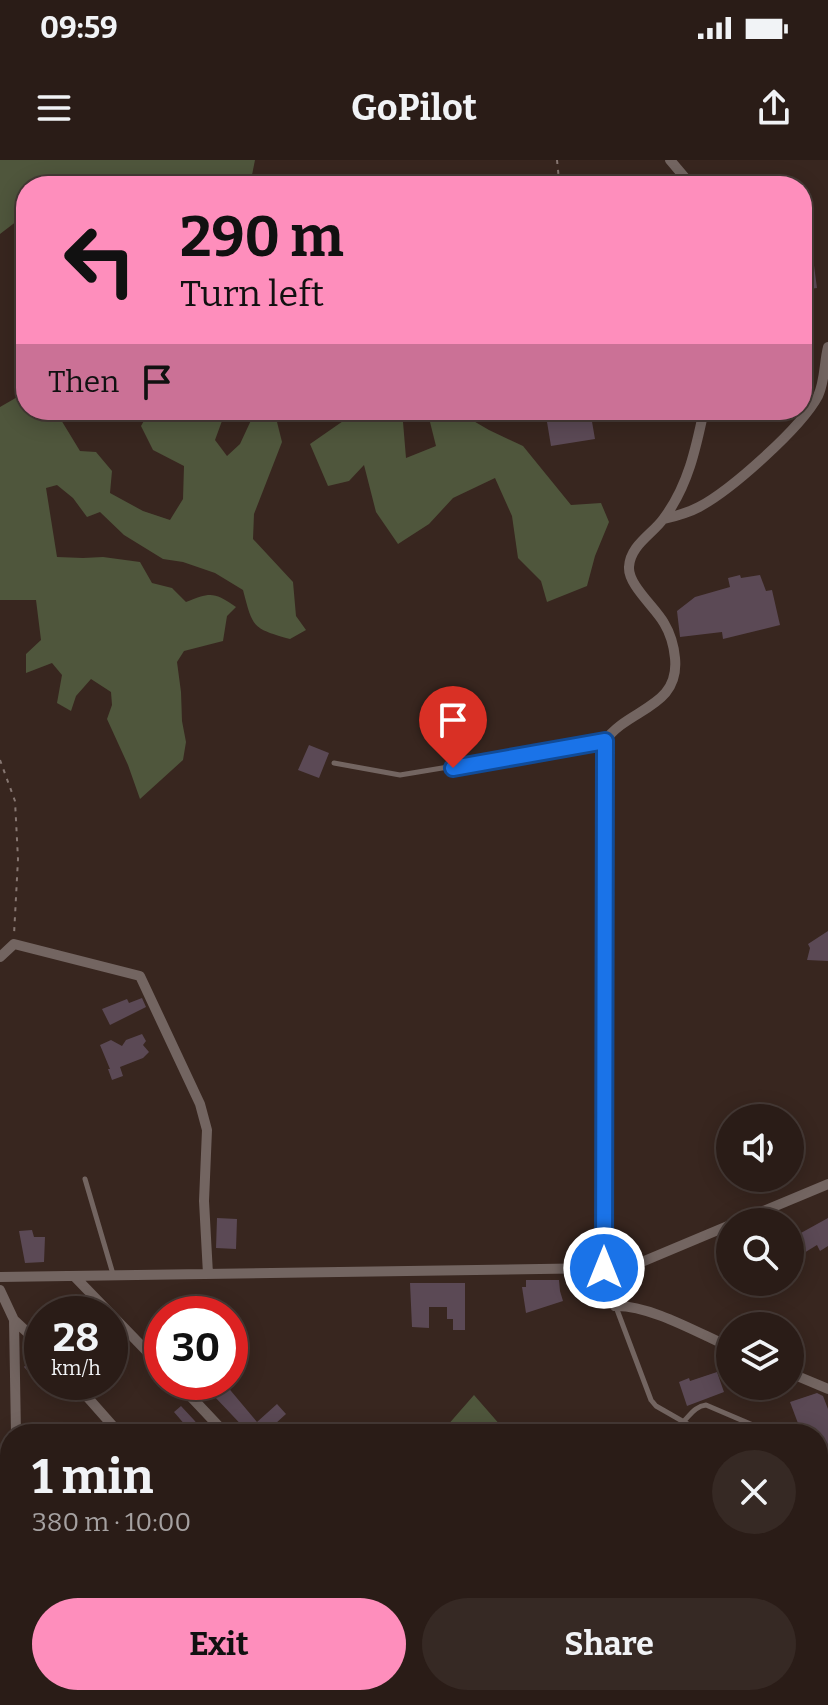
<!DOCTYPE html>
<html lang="en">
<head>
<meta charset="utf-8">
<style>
  :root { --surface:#2a1c17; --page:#362924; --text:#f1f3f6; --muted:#a5a1a1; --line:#463a36; --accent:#fe8ebc }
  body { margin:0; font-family:Bitter,serif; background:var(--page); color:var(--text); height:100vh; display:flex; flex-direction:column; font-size:30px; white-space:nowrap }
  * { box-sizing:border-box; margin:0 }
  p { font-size:26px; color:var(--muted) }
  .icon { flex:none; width:44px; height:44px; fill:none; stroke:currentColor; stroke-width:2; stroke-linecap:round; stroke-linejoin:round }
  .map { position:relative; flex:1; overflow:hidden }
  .drawer { position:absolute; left:0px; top:1264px; width:828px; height:282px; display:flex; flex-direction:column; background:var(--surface); border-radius:32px 32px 0 0; box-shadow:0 4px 20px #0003,0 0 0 2px var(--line) }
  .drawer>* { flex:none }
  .hud { position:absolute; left:16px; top:16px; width:796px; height:244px; border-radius:32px; box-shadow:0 4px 20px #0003,0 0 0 2px var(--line); background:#fe8ebc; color:#111; overflow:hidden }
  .buttons { position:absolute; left:716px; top:944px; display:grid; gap:16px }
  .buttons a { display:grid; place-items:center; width:88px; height:88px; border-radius:50%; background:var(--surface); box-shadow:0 4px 20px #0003,0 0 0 2px var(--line); font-size:40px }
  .speed { position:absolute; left:24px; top:1136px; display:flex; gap:16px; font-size:40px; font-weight:700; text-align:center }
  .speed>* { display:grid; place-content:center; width:104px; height:104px; border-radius:50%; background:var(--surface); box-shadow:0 4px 20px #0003,0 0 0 2px var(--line); line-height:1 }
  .speed small { font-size:20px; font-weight:400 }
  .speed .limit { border:12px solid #d22; background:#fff; color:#111 }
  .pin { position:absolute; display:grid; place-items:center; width:68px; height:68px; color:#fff; margin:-82px -34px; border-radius:50% 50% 50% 0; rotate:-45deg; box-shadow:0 0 8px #0007 }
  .pin .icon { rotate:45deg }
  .me { position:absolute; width:88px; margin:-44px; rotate:0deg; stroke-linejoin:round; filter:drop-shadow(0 0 6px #0008) }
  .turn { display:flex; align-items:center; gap:28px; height:168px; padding:0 32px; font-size:36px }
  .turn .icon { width:104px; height:104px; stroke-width:2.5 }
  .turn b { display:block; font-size:56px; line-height:68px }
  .then { display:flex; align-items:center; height:76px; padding:0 32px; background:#0003; gap:16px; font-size:30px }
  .round { display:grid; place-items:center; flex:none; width:84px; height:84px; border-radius:42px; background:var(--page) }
  .overview { display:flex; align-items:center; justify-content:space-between; height:136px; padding:0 32px }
  h1 { font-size:48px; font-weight:700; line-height:60px }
  .primary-button { display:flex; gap:16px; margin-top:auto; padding:16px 32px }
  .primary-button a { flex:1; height:92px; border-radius:48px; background:var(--accent); color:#111; font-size:32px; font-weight:700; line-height:92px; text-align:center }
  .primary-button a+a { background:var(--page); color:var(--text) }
  .status { display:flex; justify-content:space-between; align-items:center; height:56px; padding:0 40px; background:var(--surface); direction:ltr }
  .status svg { height:22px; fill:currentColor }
  header { display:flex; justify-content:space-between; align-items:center; height:104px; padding:0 32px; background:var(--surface); font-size:36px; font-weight:700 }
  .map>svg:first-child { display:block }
</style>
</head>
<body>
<div class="status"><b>09:59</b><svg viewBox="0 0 49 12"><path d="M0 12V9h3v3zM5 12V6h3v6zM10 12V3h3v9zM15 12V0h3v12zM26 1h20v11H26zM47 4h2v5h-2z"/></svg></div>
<header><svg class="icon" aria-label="menu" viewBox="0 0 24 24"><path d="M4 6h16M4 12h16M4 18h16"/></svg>GoPilot<svg class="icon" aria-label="share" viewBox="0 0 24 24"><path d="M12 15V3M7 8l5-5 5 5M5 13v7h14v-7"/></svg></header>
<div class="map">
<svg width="828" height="1545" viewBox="0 0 828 1545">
  <rect width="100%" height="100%" fill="#38261f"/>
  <path fill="#4f563c" d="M0,0H255L252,15L265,26H26V65L17,61L0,74Z
    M26,232V250H55L80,291L96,292L112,311L110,333L143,351L170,360L183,339L184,306L153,290L141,266L150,250H226L215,280L227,296L240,284L253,256L277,262L282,282L254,354L253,379L293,422L296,456L306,470L290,479C252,468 253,468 243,430L215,413L183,402L163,399L124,375L100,352L87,357L73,338L57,325L46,328L57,397L83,398L103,397L140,402L152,423L172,428L186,442C210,433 213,431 236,447L227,456L223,481L184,491L177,502L181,532L182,561L186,582L183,600L140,639L128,605L107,559L112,545L111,532L91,519L76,536L71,551L57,543L62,515L52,503L26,513V494L41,480L36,440H0V247Z
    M359,250H402L406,298L436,286L427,250H465V256L489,270L523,286L571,345L601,343L609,362L595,396L587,426L547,442L541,421L518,398L512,356L495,318L453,338L429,364L398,384L376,352L364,305L349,321L328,326L310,284Z
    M474,1235L508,1274H440Z"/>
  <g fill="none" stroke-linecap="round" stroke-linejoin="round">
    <path stroke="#3b5e66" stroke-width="22" d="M818,1474L828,1462
      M758,1545L765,1536"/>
  </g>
  <path fill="#5b4955" d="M808,60L817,128L802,130V61Z
    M545,250H590L595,279L551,286Z
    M740,415L741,418L760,415L766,431L772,430L780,465L723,479L722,472L680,477L677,451L695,437L730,427L728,418Z
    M309,585L329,593L319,618L298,610Z
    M828,771V801L807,800L810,788L808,784Z
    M142,838L146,847L110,865L102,849L127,839L129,843Z
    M142,874L146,881L143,885L149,892L143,898L120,907L123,916L112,920L108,909H110L100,885L111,880L122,886L126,880Z
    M217,1058L237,1059L236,1089L216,1088Z
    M828,1058V1086L820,1091L817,1085L799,1096L790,1079Z
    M32,1070L34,1077H45L44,1102L25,1103L19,1071Z
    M526,1120H559L560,1131L563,1141L526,1153L522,1127H526Z
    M410,1123H465V1170H453V1159H447V1147H429V1168L412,1167Z
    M37,1192L42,1194V1226L24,1207Z
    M717,1212L724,1232L687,1246L679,1222L689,1218L690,1221Z
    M226,1225L257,1262L277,1244L286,1254L264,1274H250L214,1236Z
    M817,1233L823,1236L828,1249V1292L824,1290L817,1271L802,1274L790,1242Z
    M181,1246L194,1260L206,1274H177L186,1266L174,1252Z"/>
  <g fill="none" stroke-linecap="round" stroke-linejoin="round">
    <path stroke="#867671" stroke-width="2" stroke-dasharray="4 6" stroke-linecap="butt" d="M557,0L559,20L564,26
      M0,600L15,641L18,699L14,775"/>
    <path stroke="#736561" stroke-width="5" d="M334,603L400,615L605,581
      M85,1019L113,1114
      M616,1147L651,1240L656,1246L698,1270L702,1274
      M684,1261C691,1254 696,1246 706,1245L774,1274
      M818,1293L824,1296
      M0,1419L10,1425
      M81,1536L85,1545"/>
    <path stroke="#736561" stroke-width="10" d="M670,0L692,26
      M704,250C696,288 688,326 664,358C653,374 630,385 629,407C628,425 655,447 664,463C670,473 674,487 675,498C680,548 628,548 605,581L604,1108L615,1146C650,1145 698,1173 730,1187
      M664,359C676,356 688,353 699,347C731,330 801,268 818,236C825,221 824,203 828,187
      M0,797L14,784L140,816L200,944L207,970L204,1041L208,1114
      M737,1062L828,1024
      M74,1116L162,1207
      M0,1117L604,1108L637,1104L730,1065
      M0,1130L14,1160L42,1186
      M14,1160L16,1274
      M790,1213L828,1229
      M74,1222L120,1274
      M177,1222L226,1274
      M0,1337L10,1322"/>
  </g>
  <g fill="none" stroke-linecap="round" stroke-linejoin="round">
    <g stroke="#114b97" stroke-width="20">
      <path id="route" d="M453,608L605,581L604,1108"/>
    </g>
    <use href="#route" stroke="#1a73e8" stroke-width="14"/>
  </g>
</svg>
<div class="buttons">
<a><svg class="icon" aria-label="sound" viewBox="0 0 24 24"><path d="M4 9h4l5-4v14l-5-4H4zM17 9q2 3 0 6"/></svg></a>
<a><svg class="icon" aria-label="search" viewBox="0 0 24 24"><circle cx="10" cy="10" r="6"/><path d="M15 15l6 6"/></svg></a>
<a><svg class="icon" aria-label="layers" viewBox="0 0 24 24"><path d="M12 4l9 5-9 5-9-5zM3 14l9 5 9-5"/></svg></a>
</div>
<div class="speed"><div>28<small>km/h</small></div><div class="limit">30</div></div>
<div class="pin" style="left:453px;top:608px;background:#d93025"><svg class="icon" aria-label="arrive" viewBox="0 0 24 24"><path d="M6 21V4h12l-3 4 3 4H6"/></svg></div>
<svg class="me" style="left:604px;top:1108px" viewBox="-20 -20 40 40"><circle r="17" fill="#1a73e8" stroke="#fff" stroke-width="3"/><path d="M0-11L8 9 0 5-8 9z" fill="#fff"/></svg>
<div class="hud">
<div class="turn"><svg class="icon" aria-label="left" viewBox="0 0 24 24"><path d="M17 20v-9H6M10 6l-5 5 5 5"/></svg><div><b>290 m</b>Turn left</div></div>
<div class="then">Then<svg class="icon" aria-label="arrive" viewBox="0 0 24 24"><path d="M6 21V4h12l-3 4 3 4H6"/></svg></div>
</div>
<section class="drawer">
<div class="overview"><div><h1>1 min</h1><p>380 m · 10:00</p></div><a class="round"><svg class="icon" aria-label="close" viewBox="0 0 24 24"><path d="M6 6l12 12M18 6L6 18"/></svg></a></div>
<div class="primary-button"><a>Exit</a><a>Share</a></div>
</section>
</div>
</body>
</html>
